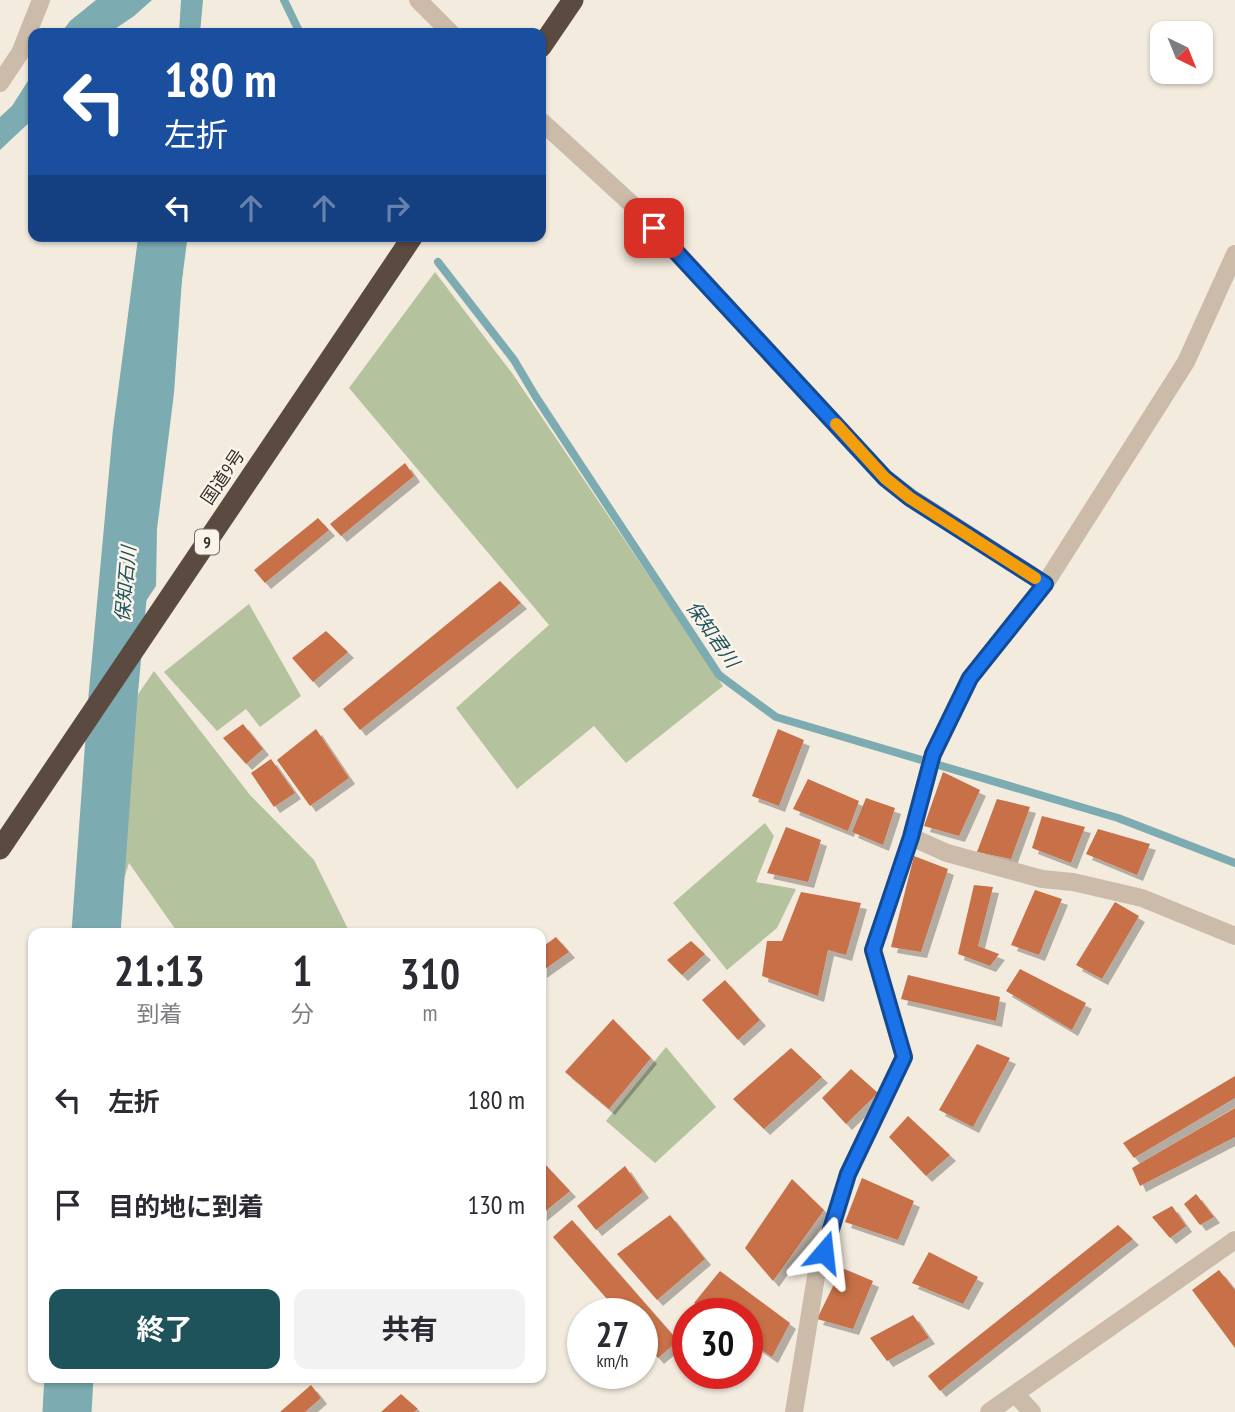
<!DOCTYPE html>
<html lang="ja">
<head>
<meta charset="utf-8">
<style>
  :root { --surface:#fff; --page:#f2f2f3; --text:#2b2b33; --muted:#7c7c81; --accent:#1e535b }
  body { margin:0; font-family:"PT Sans Narrow","Noto Sans JP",sans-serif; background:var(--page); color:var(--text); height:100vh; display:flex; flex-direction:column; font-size:26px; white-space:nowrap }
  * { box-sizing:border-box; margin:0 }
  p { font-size:23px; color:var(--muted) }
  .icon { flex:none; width:38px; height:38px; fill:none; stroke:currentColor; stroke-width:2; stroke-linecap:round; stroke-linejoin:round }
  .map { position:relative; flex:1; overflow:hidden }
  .sheet { position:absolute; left:28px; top:928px; width:518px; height:455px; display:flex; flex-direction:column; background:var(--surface); border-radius:14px; box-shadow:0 2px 5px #0004 }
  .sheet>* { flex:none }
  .top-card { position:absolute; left:28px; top:28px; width:518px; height:214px; border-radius:14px; box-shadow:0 2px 5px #0004; background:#1a4fa0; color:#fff; overflow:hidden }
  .needle { width:46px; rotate:137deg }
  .buttons { position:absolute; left:1150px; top:21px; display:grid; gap:14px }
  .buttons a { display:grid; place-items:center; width:63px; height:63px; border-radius:14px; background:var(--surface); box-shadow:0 2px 5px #0004; font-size:35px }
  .speed { position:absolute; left:567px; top:1298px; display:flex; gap:14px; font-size:35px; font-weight:700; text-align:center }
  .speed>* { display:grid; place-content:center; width:91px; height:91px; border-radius:50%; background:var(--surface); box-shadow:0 2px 5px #0004; line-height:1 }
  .speed small { font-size:18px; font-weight:400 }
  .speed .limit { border:10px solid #d22; background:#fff; color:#111 }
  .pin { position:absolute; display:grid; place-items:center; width:60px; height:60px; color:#fff; margin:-30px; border-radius:14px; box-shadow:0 4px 10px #0006 }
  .me { position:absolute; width:77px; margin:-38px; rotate:17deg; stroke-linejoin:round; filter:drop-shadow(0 0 5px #0008) }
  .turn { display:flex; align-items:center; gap:24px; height:147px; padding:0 21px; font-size:32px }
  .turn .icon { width:91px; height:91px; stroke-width:2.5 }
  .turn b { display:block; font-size:49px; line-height:60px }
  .lanes { display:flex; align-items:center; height:66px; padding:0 21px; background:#0003; justify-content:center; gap:35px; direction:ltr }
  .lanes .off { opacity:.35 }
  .eta { display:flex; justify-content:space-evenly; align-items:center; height:119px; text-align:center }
  .eta b { font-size:42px; font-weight:700; line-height:49px }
  .cta { display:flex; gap:14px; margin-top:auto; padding:14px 21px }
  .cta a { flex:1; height:80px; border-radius:14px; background:var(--accent); color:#fff; font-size:28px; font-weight:700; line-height:80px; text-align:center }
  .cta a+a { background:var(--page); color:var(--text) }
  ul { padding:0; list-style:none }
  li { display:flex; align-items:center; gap:21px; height:105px; padding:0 21px }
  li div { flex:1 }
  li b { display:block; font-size:26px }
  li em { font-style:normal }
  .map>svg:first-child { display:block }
</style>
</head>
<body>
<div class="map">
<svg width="1235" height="1412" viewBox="0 0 1235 1412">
  <defs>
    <filter id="shadow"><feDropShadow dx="6" dy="6" stdDeviation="0" flood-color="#0004"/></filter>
  </defs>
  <rect width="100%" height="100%" fill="#f3ebde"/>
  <path fill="#b4c39d" d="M435,272L512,373L723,686L626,763L594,726L517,789L456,708L549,625L349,388Z
    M249,604L301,696L260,727L246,709L217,731L164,672Z
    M154,671L250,795L314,860L350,933H178L129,863L119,895L109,877L117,725Z
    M765,823L774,836L756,882L796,889L777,928L727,970L673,903Z
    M666,1047L716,1107L655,1163L606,1121Z"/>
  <path fill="#7cabb1" d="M96,0H152L134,16L109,33H61L70,21Z
    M181,0H203L200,33H179Z
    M33,73V119L0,150V117L12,106Z
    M163,236H185L174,393L157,529L156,586L130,625Z"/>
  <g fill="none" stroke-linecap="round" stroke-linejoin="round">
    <path stroke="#7cabb1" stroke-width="8" d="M284,0L300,33
      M438,262L514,360L536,397L719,675L776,717L1118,818L1235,863"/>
    <path stroke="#7cabb1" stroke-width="49" d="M96,933L113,697L137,435L163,236
      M67,1412L69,1377"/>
  </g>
  <path fill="#c86f47" filter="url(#shadow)" d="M405,463L414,476L341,536L330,524Z
    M318,518L329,530L265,583L254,570Z
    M500,581L521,603L360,730L343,709Z
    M326,631L348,652L313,682L292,658Z
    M243,724L263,749L246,764L223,738Z
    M316,729L349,778L310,806L277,760Z
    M778,729L804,740L779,806L752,796Z
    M271,759L295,793L274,807L251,773Z
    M943,772L980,790L959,836L924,826Z
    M808,779L859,801L848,831L793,809Z
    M866,798L895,808L883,845L852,832Z
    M997,799L1030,807L1011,859L977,852Z
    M1042,816L1085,827L1071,863L1032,848Z
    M786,827L821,840L808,882L767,873Z
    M1098,829L1150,844L1137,875L1086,854Z
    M914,856L948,869L921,952L891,947Z
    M974,885L993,887L978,946L999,954L990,966L958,954Z
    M1035,890L1062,899L1039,955L1011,945Z
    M801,892L861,903L846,955L828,950L818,996L762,976L767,941H782Z
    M1115,902L1139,916L1102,979L1076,965Z
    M556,937L569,952L541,972V948Z
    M691,941L705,954L682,975L667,960Z
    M1020,969L1086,1003L1072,1030L1006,991Z
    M908,975L1000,997L996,1021L901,999Z
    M725,980L760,1020L738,1040L702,1000Z
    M613,1019L651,1058L609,1109L565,1072Z
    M977,1044L1010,1058L973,1127L939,1110Z
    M791,1048L822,1077L764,1129L733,1099Z
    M851,1069L878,1093L846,1124L822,1098Z
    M1235,1076V1098L1134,1158L1123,1143Z
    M1235,1108V1137L1140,1186L1132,1168Z
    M908,1116L950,1155L926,1176L889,1137Z
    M541,1160L570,1191L541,1215Z
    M625,1166L643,1192L596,1230L577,1206Z
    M862,1178L914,1201L898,1240L845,1222Z
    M792,1179L824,1210L773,1281L745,1248Z
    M1196,1194L1214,1217L1200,1225L1184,1204Z
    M1172,1206L1186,1226L1170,1238L1152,1217Z
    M670,1215L705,1259L657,1300L617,1254Z
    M572,1220L678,1341L658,1358L642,1340V1314H620L553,1237Z
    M1118,1225L1133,1239L940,1391L928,1376Z
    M929,1252L978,1277L963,1304L912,1283Z
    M842,1268L873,1281L853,1329L817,1319Z
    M1219,1270L1235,1290V1348L1192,1290Z
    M720,1271L790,1323L772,1357L747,1340V1314H710L694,1303Z
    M913,1315L929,1338L887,1361L870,1338Z
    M311,1385L321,1398L305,1412H280Z
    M401,1394L418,1409L414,1412H381Z"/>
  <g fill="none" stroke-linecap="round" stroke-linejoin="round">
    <path stroke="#ccbba9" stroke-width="18" d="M418,0L451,33
      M0,83L20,53L41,0
      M541,121L637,209L885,478L910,497L1045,584
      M911,837L947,853L1042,879L1073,882L1142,898L1235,936
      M1015,1394L1032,1412
      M794,1412L816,1277L848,1174L904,1057L873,950L911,837L933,754L970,678L1045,584L1186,362L1235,254
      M989,1412L1235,1240"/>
    <path stroke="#5a4a40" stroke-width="21" d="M541,47L573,0
      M0,849L413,236"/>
  </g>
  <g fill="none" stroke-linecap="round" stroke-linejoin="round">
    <g stroke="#114b97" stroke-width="18">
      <path id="route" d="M654,228L885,478L910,498L1045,584L970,678L933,754L911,837L873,950L904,1057L848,1174L824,1252"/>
    </g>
    <use href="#route" stroke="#1a73e8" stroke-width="12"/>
    <path stroke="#f59e0b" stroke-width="12" d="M836,424L885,478L910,498L1035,578"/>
  </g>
  <g text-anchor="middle" stroke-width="5" stroke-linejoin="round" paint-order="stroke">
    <rect fill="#faf4eb" stroke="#736a63" stroke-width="2" x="195" y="529.5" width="24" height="25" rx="5"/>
    <g font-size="16" font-weight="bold" fill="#392f29">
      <text x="207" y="548">9</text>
    </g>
    <g font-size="18" fill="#392f29" stroke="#faf4eb">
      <text transform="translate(223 477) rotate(-56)" y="6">国道9号</text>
    </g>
    <g font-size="19" font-style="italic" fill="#1e535b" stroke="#faf4eb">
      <text transform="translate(125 584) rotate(-85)" y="7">保知石川</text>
      <text transform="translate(713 634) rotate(55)" y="7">保知君川</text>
    </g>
  </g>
</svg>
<div class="buttons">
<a><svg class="needle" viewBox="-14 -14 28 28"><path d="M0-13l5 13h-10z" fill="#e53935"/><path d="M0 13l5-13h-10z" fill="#7c7c81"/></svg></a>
</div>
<div class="speed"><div>27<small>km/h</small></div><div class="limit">30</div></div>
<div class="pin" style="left:654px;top:228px;background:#d93025"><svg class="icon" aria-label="arrive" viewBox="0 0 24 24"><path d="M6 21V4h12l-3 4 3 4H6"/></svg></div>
<svg class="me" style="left:824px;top:1252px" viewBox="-20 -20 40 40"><path d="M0-17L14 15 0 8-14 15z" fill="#1a73e8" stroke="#fff" stroke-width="4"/></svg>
<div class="top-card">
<div class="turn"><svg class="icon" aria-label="left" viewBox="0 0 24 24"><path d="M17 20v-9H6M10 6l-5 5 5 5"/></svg><div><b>180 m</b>左折</div></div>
<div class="lanes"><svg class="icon" aria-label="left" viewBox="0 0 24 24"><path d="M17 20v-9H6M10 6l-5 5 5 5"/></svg><svg class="icon off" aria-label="ahead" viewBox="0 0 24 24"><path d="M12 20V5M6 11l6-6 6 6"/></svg><svg class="icon off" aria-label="ahead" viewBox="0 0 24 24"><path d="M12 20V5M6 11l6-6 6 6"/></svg><svg class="icon off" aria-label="right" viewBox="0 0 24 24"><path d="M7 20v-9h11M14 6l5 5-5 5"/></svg></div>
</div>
<section class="sheet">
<div class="eta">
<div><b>21:13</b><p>到着</p></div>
<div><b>1</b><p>分</p></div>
<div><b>310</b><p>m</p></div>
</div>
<ul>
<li><svg class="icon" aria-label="left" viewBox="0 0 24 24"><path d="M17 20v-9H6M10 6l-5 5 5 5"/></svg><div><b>左折</b></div><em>180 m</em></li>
<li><svg class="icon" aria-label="arrive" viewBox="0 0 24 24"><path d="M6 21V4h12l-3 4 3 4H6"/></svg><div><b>目的地に到着</b></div><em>130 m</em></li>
</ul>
<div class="cta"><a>終了</a><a>共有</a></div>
</section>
</div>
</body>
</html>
